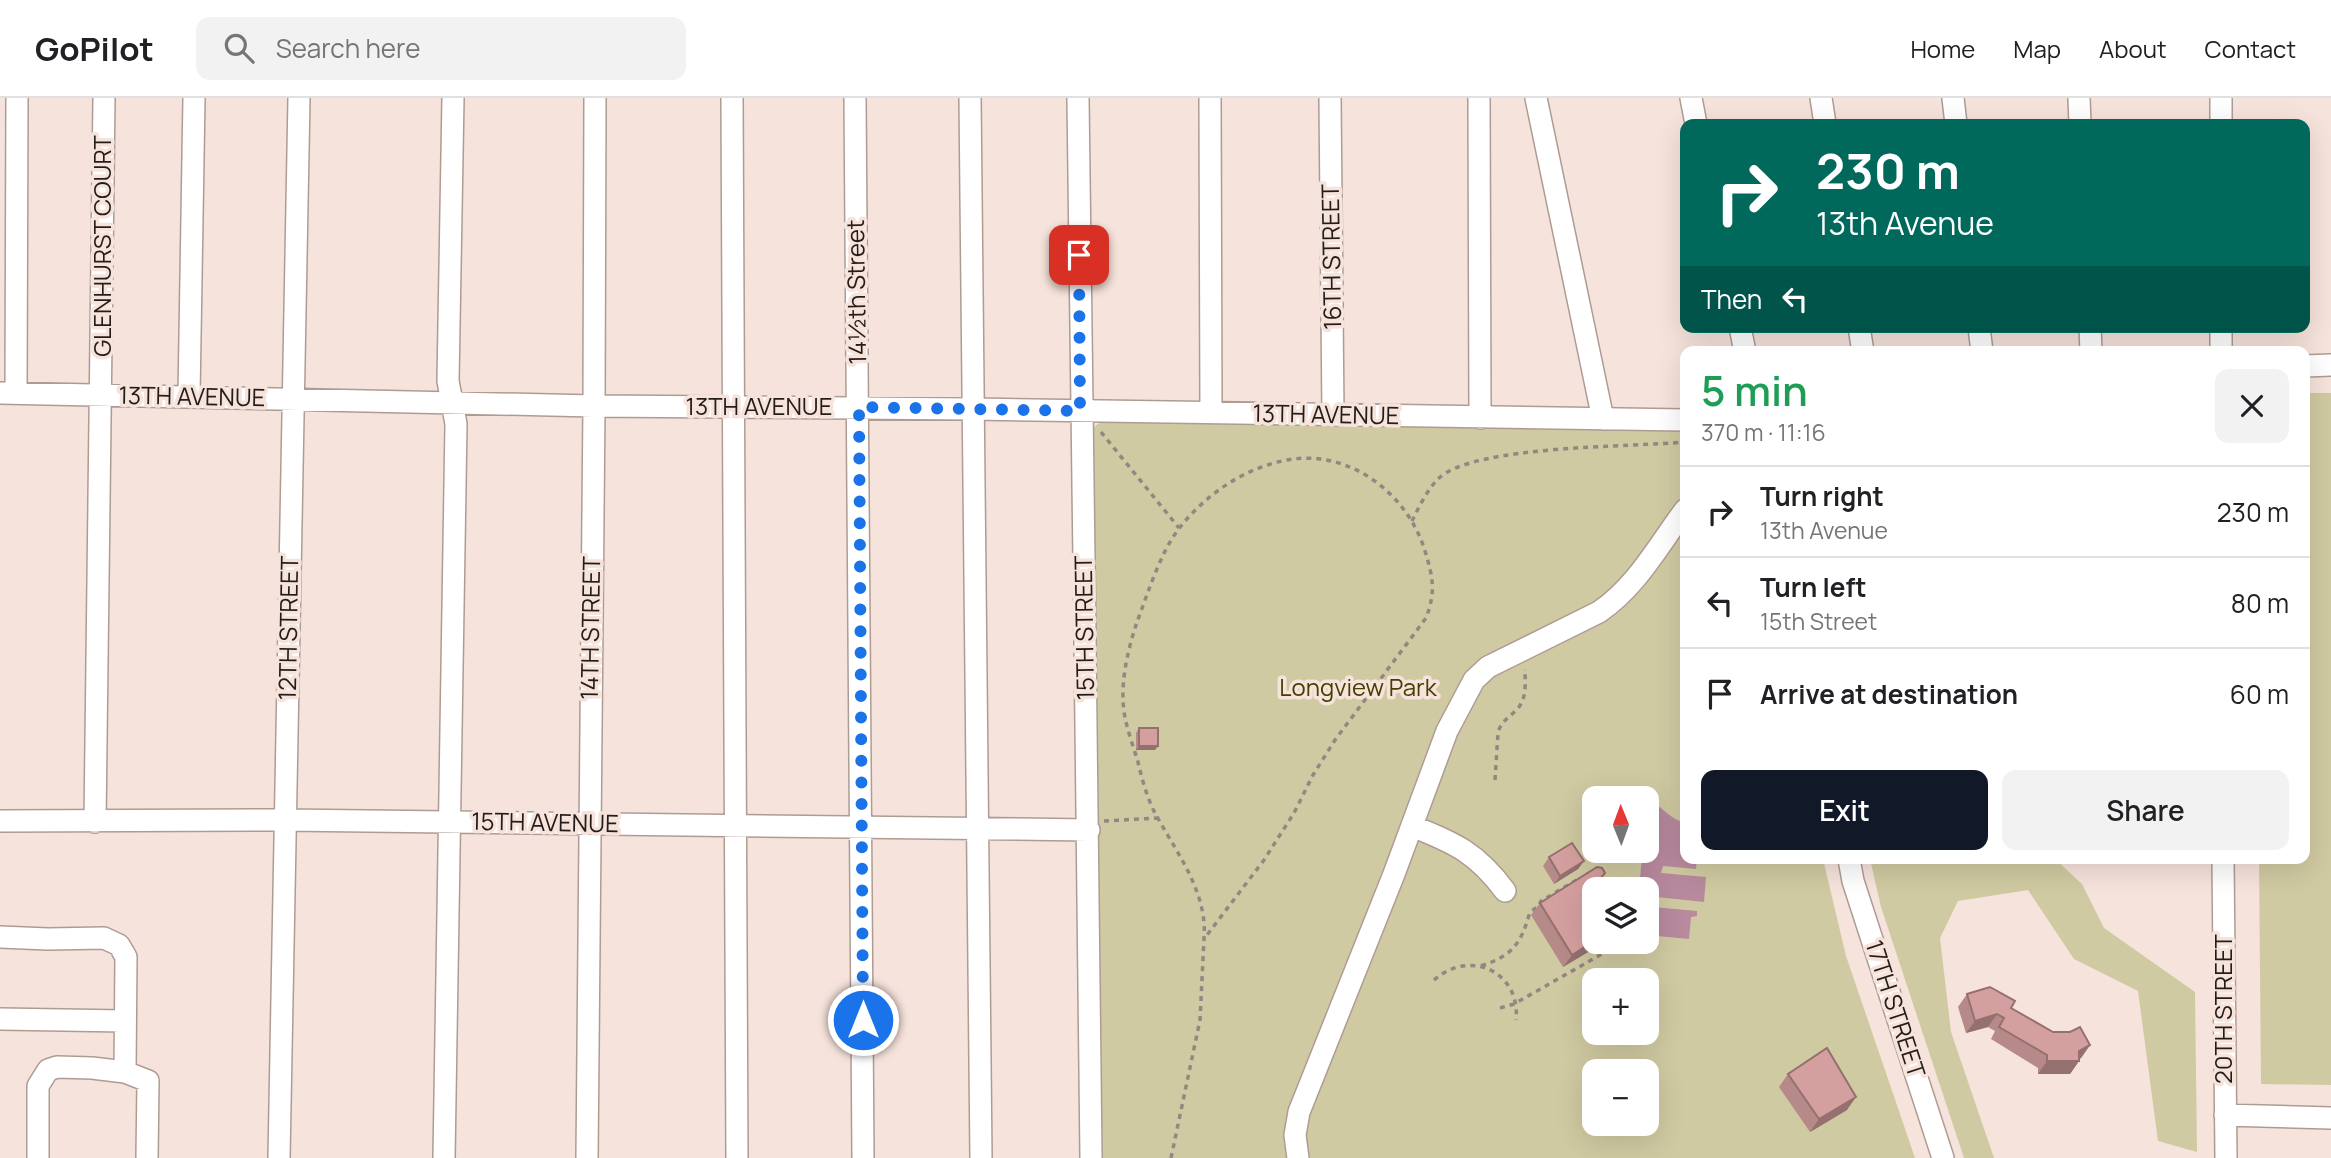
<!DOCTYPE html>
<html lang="en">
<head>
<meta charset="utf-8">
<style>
  :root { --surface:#fff; --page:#f2f2f2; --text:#202124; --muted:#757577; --line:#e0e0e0; --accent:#111827 }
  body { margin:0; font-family:Manrope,sans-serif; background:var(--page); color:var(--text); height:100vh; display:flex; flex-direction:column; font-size:26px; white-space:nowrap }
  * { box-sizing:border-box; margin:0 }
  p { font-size:23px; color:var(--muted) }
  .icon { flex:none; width:38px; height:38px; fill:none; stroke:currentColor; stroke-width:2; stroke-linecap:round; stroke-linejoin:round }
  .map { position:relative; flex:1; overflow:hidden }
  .side { position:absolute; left:1680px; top:248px; width:630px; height:518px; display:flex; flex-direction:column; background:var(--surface); border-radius:14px; box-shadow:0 7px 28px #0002 }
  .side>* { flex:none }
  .hud { position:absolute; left:1680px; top:21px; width:630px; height:214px; border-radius:14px; box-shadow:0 7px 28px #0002; background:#00695c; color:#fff; overflow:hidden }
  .needle { width:46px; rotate:359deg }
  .tools { position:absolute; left:1582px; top:688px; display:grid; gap:14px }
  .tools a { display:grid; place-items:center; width:77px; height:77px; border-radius:14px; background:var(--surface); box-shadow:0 7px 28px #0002; font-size:35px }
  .pin { position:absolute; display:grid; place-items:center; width:60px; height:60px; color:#fff; margin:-30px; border-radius:14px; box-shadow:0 4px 10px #0006 }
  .me { position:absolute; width:77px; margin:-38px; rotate:0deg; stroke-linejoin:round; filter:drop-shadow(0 0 5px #0008) }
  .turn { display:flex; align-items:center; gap:24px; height:147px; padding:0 21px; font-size:32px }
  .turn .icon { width:91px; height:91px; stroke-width:2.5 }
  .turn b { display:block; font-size:49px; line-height:60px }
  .then { display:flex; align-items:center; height:66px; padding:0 21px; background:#0003; gap:14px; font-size:26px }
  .round { display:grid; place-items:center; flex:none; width:74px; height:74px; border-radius:14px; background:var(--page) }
  .headline { display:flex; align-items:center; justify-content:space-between; height:119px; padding:0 21px }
  h1 { font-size:42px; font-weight:600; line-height:52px; color:#1e9e55 }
  .cta { display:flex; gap:14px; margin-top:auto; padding:14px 21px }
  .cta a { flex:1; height:80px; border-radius:14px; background:var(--accent); color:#fff; font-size:28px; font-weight:600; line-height:80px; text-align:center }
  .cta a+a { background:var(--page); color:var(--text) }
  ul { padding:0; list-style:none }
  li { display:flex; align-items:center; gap:21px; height:91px; padding:0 21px; border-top:2px solid var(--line) }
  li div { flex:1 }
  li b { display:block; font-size:26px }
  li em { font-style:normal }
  header { display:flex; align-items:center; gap:42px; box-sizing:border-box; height:98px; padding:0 35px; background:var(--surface); border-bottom:2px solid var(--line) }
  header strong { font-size:33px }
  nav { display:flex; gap:38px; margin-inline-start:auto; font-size:24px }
  .search { width:490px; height:63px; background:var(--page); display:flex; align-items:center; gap:18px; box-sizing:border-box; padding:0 24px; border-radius:14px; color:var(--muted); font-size:26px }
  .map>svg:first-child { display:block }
</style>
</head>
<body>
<header>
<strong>GoPilot</strong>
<div class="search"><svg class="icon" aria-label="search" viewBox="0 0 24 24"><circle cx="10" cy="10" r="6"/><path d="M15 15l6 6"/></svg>Search here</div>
<nav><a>Home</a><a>Map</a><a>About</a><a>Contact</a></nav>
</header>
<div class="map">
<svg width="2331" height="1060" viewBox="0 0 2331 1060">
  <rect width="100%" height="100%" fill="#f6e3db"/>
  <path fill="#d0caa2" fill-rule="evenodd" d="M2305,295H2331V987L2261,986L2259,761H2305Z
    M1107,322L1685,333V761H1823L1846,858L1915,1060H1101L1093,331L1096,327ZM1594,700H1647V752H1594ZM1594,791H1647V844H1594ZM1594,882H1647V934H1594ZM1594,973H1647V1026H1594Z
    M1870,761H2055L2082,786L2104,830L2195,894L2197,1054L2158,1043L2138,893L2074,861L2028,792L1958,803L1940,840L1951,934L1994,1060H1964L1881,809Z"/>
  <path fill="#b98a9e" d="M1647,702C1662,707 1669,721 1685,725V761H1697L1696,771L1663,768L1661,775L1706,779L1704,804L1647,798V791H1639L1642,759L1636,753L1647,752Z
    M1653,809L1697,813V818L1691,819L1689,841L1657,838L1659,814L1653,813Z"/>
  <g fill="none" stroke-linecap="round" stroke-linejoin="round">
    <g stroke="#ae9c94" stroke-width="24">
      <path id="minor" d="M732,0L737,1060
        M855,0L863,1060
        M970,0L981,1060
        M1078,0C1081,353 1089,707 1091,1060
        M1210,0L1211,315
        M1330,0L1333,317
        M1479,0L1480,320
        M1536,0L1603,321
        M1691,0L1696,26
        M1821,0L1825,26
        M1953,0L1956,26
        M2079,0L2080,26
        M2221,0V26
        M1740,229L1745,254
        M1859,229L1863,254
        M1979,229L1982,254
        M2090,229L2091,254
        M2221,254V229
        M2305,268L2331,267
        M0,295L594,308L973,311L1685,322
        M16,295L17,0
        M189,298L194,0
        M0,723L285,722L1089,732
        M95,724L104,0
        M1412,728C1455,745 1477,755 1505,793
        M1849,761L1853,783L1943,1060
        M2223,761L2226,1060
        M0,839L48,841L104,840L119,847L126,859L125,974
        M0,921L125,923
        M2225,1017L2331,1020
        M38,1060V988L48,972L57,969L92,970L125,974L148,983L147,1060
        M279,1060L299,0
        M444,1060L456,326L448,283L453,0
        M587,1060L594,308L595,0
        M1298,1060L1295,1037L1299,1014L1394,776L1447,633L1474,582L1488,569L1599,514C1637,488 1658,448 1685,412"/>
    </g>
    <path stroke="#948781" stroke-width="3.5" stroke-dasharray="5 5" stroke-linecap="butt" d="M1101,334L1179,430
      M1412,423C1419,409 1427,392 1438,381C1471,347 1634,349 1685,344
      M1495,682L1498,635C1501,622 1511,619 1519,609C1527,598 1525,584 1525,571
      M1104,723L1158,720
      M1481,868C1514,857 1521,845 1530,814L1539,808L1541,803L1580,780
      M1434,882C1470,850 1521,874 1516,922
      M1500,910L1514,906L1623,844
      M1171,1060L1200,922L1204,841C1208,794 1176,754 1155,715C1147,700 1142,681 1138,664C1134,651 1129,637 1126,624C1118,592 1127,554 1137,524C1148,495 1161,452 1181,428C1207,396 1242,372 1282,363C1346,348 1407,394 1425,453C1433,479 1436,494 1426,520L1335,642L1313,677L1294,715L1264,762L1204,841"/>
    <use href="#minor" stroke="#fff" stroke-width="21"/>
  </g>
  <path fill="#b68a89" d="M1139,630L1158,648L1155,652H1136V635Z
    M1549,759L1584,763L1578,771L1554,786L1543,768Z
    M1601,782L1594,844H1605L1563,869L1531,817L1540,805Z
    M1967,896L2011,910L2053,934L2090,947L2081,960L2079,961V963L2070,976H2038V970L1991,941L1995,933L1988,929L1966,935L1958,909Z
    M1788,976L1847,1012L1810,1034L1779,989Z"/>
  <path fill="#94706f" d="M1139,648H1158L1155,652H1136Z
    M1584,763L1578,771L1554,786L1560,778Z
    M1594,844H1605L1563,869L1572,857Z
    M1997,916L1988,929L1966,935L1975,923Z
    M2090,947L2081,960L2075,963H2079L2070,976H2038L2047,963L2079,953Z
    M1856,999L1847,1012L1810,1034L1819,1021Z"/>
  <path fill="#d4a09f" stroke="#94706f" stroke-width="2" d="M1139,630H1158V648H1139Z
    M1572,745L1584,763L1560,778L1549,759Z
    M1597,769L1602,770L1605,775L1600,781L1606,791H1594V843L1572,857L1540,805Z
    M1990,889L2015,903L2011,910L2053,934H2070L2080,929L2090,947L2079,953V963H2047V957L1999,929L2004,920L1997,916L1975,923L1967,896Z
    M1827,950L1856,999L1819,1021L1788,976Z"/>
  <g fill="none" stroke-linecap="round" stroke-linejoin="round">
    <path stroke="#1a73e8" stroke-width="12" stroke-dasharray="0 21.6" d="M863,922L859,309L1080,313L1079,157"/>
  </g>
  <g text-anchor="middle" stroke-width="7" stroke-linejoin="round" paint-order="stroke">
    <g font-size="24" fill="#231c19" stroke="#f6e3db">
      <text transform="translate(103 148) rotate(-90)" y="8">GLENHURST COURT</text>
      <text transform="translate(1332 159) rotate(-91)" y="8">16TH STREET</text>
      <text transform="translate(857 194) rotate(-91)" y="8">14½th Street</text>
      <text transform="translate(192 299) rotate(1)" y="8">13TH AVENUE</text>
      <text x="759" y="317">13TH AVENUE</text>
      <text transform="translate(1326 317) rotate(1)" y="8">13TH AVENUE</text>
      <text transform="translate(289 530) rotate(-89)" y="8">12TH STREET</text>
      <text transform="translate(591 530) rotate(-89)" y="8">14TH STREET</text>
      <text transform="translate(1085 530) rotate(-91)" y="8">15TH STREET</text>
      <text transform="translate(545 725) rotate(1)" y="8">15TH AVENUE</text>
      <text transform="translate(1895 911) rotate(72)" y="8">17TH STREET</text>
      <text transform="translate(2224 911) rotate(-90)" y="8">20TH STREET</text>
    </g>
    <g font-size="24" fill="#473e01" stroke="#f6e3db">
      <text x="1358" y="598">Longview Park</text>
    </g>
  </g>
</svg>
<div class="tools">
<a><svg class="needle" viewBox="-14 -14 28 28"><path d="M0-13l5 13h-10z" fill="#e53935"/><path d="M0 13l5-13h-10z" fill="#757577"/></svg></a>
<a><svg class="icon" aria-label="layers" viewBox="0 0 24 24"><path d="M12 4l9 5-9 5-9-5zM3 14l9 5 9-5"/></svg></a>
<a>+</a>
<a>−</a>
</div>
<div class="pin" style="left:1079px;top:157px;background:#d93025"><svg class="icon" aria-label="arrive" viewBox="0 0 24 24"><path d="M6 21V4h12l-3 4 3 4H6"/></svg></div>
<svg class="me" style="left:863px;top:922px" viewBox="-20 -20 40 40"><circle r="17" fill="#1a73e8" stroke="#fff" stroke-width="3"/><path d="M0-11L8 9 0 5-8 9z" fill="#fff"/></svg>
<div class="hud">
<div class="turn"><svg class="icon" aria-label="right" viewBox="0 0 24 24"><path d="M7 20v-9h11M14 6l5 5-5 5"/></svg><div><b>230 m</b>13th Avenue</div></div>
<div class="then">Then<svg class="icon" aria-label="left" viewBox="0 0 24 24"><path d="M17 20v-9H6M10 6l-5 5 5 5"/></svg></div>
</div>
<section class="side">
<div class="headline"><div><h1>5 min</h1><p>370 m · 11:16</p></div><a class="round"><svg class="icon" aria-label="close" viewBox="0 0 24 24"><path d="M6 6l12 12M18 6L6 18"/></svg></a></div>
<ul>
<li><svg class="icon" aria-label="right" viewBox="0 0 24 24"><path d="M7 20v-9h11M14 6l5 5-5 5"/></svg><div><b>Turn right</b><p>13th Avenue</p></div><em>230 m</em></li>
<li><svg class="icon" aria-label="left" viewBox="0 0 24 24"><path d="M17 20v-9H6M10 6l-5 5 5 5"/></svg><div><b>Turn left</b><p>15th Street</p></div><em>80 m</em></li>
<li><svg class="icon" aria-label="arrive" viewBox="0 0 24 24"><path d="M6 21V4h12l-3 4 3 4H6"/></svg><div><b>Arrive at destination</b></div><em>60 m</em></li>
</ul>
<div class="cta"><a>Exit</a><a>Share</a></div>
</section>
</div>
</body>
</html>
